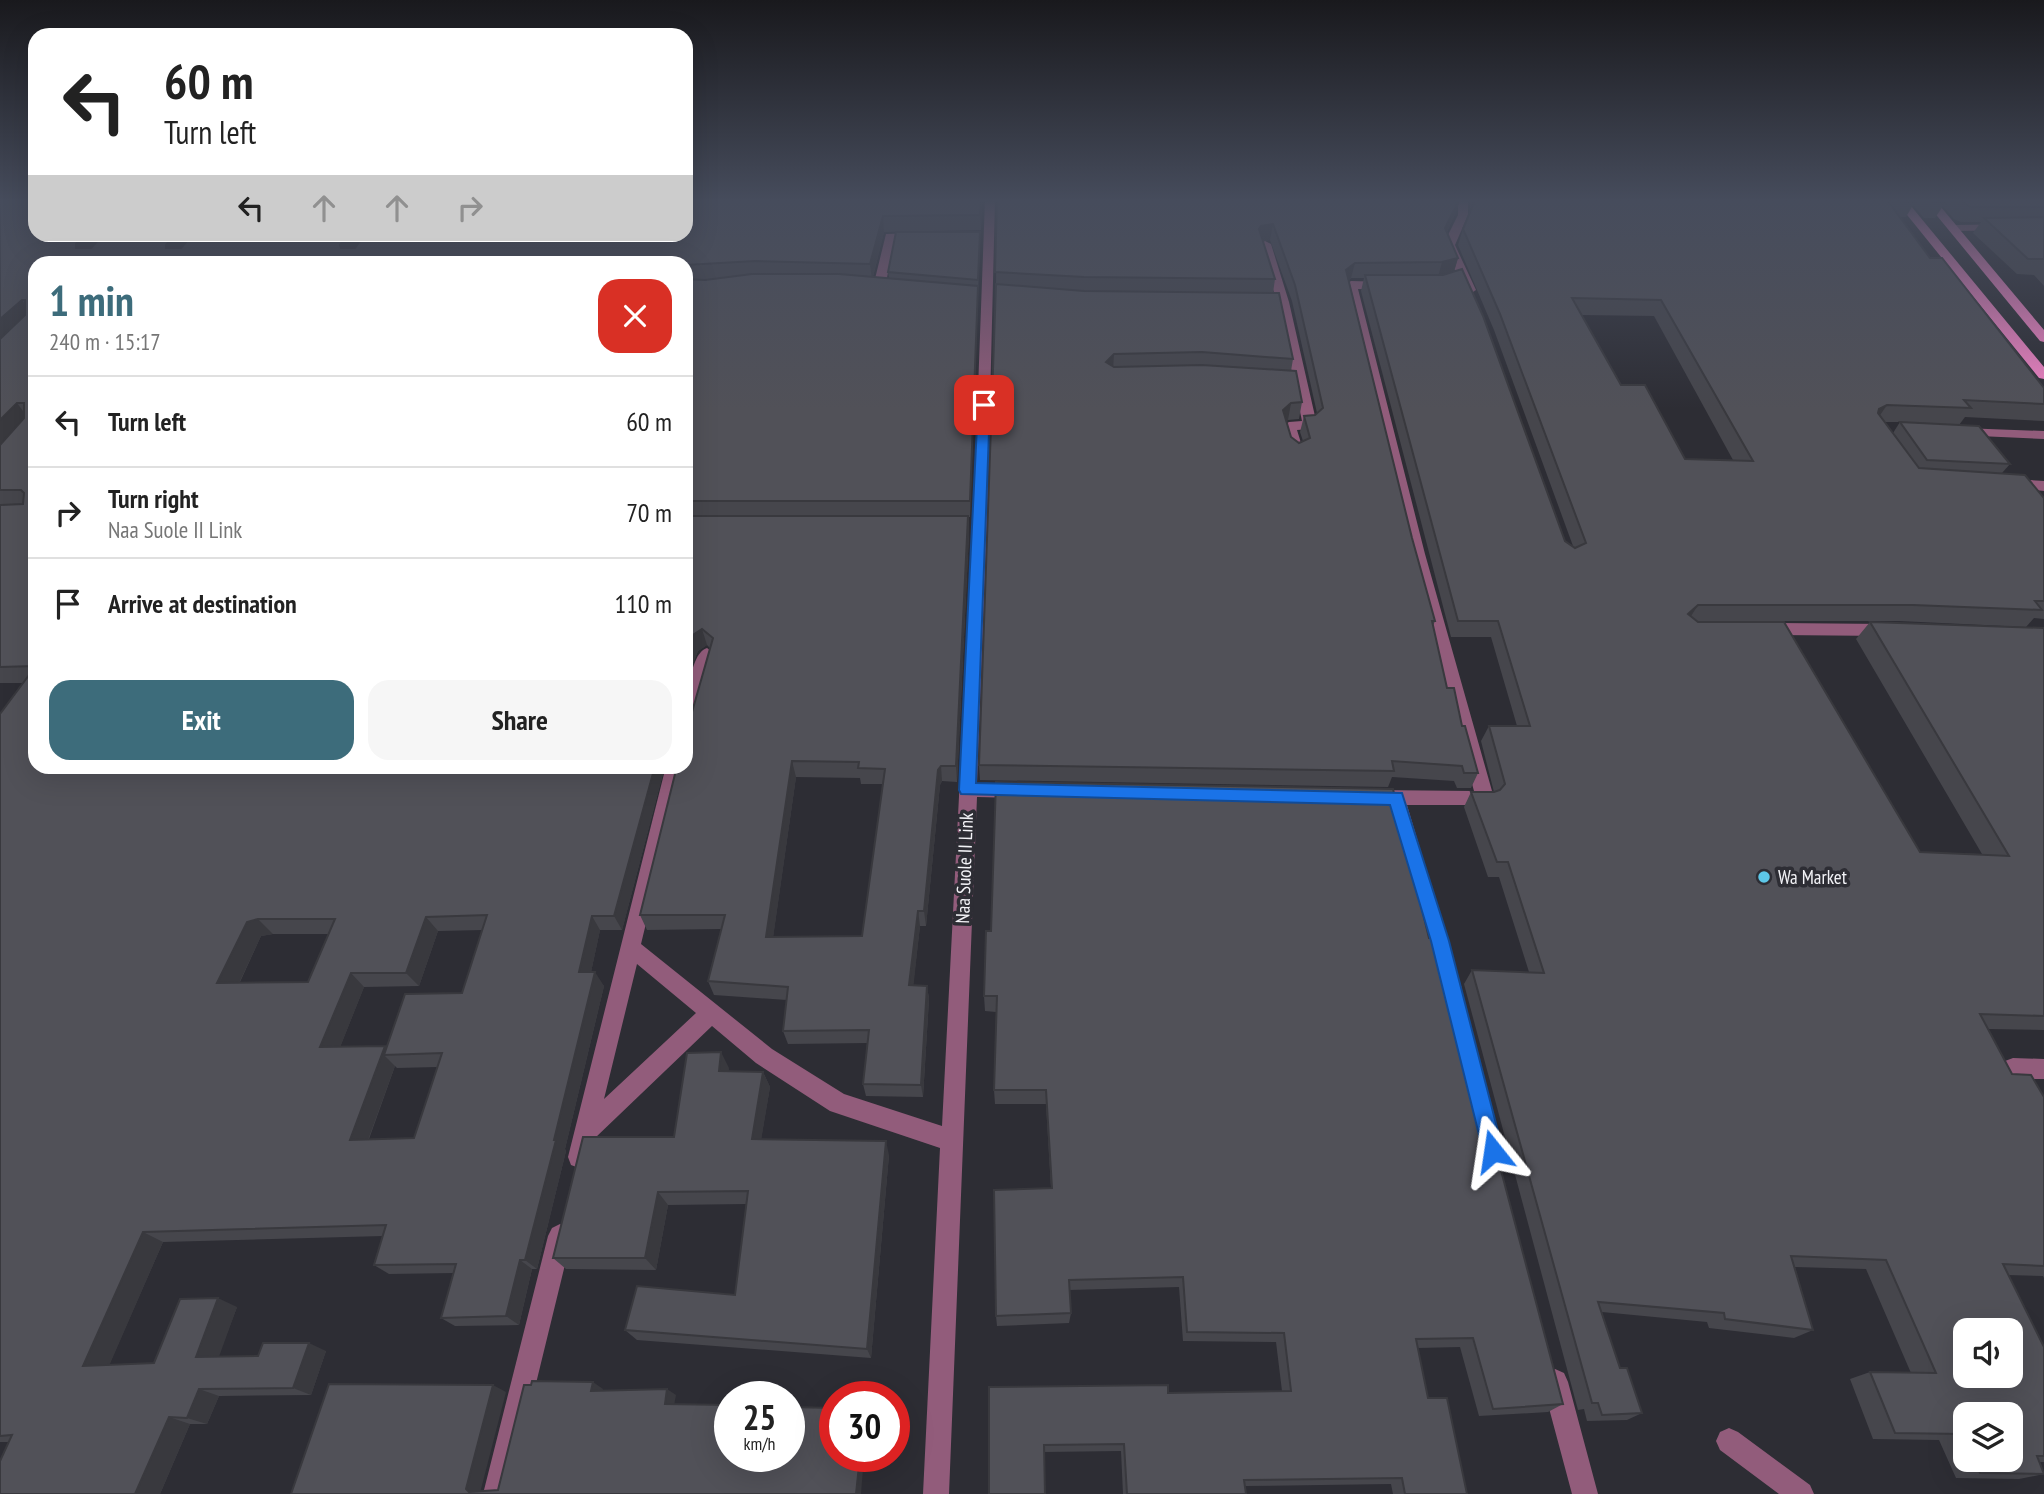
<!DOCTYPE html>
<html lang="en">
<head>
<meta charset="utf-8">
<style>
  :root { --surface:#fff; --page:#f6f6f6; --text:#222; --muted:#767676; --line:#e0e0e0; --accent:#3d6c7b }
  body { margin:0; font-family:"PT Sans Narrow",sans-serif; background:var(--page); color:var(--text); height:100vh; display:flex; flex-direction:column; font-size:26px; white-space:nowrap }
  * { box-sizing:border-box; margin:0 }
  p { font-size:23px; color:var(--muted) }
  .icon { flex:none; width:38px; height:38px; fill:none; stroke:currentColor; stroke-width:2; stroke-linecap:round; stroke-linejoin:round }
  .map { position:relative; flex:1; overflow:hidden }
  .details { position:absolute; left:28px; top:256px; width:665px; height:518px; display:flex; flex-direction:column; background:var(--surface); border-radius:21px; box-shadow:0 7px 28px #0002 }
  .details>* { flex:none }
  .top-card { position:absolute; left:28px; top:28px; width:665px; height:214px; border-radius:21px; box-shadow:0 7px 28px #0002; background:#fff; color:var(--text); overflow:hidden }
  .controls { position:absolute; left:1953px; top:1318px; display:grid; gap:14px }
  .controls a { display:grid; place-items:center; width:70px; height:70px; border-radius:14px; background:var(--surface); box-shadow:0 7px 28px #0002; font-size:35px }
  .speed { position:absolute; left:714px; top:1381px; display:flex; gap:14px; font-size:35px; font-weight:700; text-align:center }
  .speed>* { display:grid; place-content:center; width:91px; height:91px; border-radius:50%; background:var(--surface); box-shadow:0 7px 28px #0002; line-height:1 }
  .speed small { font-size:18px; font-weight:400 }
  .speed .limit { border:10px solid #d22; background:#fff; color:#111 }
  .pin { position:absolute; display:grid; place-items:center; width:60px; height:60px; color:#fff; margin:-30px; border-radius:14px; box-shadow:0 4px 10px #0006 }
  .me { position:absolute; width:77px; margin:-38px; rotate:345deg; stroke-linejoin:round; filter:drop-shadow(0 0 5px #0008) }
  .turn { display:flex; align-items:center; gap:24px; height:147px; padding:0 21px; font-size:32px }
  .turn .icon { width:91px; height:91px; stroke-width:2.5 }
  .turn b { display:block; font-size:49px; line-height:60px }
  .lanes { display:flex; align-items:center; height:66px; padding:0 21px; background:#0003; justify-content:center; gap:35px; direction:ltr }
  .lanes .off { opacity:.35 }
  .round { display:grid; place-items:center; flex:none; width:74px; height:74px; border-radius:21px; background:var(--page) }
  .headline { display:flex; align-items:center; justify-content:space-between; height:119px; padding:0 21px }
  h1 { font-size:42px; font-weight:700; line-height:52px; color:var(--accent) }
  .button { display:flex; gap:14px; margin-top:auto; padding:14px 21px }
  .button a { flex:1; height:80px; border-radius:21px; background:var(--accent); color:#fff; font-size:28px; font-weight:700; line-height:80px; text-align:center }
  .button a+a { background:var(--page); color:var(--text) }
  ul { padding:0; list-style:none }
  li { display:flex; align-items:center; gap:21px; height:91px; padding:0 21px; border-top:2px solid var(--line) }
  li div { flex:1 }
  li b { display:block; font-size:26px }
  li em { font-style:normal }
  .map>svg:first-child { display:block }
</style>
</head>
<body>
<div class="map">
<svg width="2044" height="1494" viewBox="0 0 2044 1494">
  <rect width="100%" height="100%" fill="#2d2d34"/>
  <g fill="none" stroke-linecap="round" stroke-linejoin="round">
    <path fill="#925c7b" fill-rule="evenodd" d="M985,200H995L987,525L977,783L1019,784L1025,786L1028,791L1025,796L1019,798L977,797L949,1494H923L940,1148L830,1111L756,1063L712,1026L595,1138L587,1165L579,1168L571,1165L568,1157L666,766H684L641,944L772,1049L844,1094L942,1126L973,525ZM637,964L696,1013L604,1099Z
      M1458,200H1468V215L1455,245L1476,290L1470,294L1464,290L1443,245L1458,215Z
      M2044,224V230L1953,231L1947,228L1953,225Z
      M886,234L919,233L925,236L919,239H895L885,287L879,291L873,287Z
      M1265,241L1271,244L1289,302L1317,425L1310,429L1297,430L1304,453L1297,457L1290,453L1282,426L1289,422L1302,421L1277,302L1259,244Z
      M1351,281L1387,282L1393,286L1387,290L1358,289L1425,554L1494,798L1491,803L1485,805H1407L1462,989L1459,996L1452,998L1445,996L1442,989L1389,804L1366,802L1363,797L1366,792L1372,790L1474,791L1409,554L1345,285Z
      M1962,428L2044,431V439L1957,435L1955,432Z
      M2013,479L2044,481V491L2008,487L2006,484Z
      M1764,623L1887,624L1895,630L1887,636L1764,635L1756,629Z
      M707,648L715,654L695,727L692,732L686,734C686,716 687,654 707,648Z
      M2013,1058L2044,1059V1079H2032L2044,1099V1130L2036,1127L2002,1068L2005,1061Z
      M560,1224L568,1228L572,1236L509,1494H483L548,1236L552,1228Z
      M1555,1369L1564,1373L1568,1382L1598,1494H1572L1542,1382L1546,1373Z
      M1729,1428L1738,1432L1810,1485L1814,1494H1779L1720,1450L1716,1441L1720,1432Z"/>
    <path fill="#f585c7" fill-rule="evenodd" d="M1895,200H1906L2044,367V379L2039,378Z
      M1924,200H1935L2044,330V342L2040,341Z"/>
  </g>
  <path fill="#46464c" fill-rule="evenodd" d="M0,200L35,234H686V200H982L981,230L884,232L873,277L889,278L888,272L980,242L970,517H969V533L957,782L942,781L940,785L926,926H920L913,985L927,986L929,999L923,1097L866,1096L863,1084L867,1043L788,1044L783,1031L787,1000L714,995L708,981L721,929L647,930L640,915L677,766L687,719L692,712L710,648L707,645L698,651L689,672L686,715V262H35V766H213L210,772L257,773L260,766H665L622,930H600L591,972L604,986L565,1149L566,1151L537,1269H532L519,1325L455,1326L441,1318L454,1273L389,1274L374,1265L383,1236L163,1242L109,1365L154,1363L237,1307L218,1357L258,1356L326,1351L311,1395L219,1396L207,1424H190L160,1494H0L9,1442H0V714L23,683H0ZM796,777L860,778L861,784H883L862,936L773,937ZM483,930L462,993L386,1048L385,1046L340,1047L364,987L419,986L438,931ZM273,934H329L308,982H240L261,936ZM395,1066L397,1068L437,1067L414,1138L369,1139Z
    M997,200H1460L1455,214L1447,232L1458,258L1454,272L1565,541L1573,546L1494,330L1458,245L1463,229L1470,212V200H2044V286L2034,275L2017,274L1973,233L1981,222H1961L1954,219L1943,206L1935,218H1924L1913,205L1906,217H1900L1930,258L2044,388V421L1965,417L1959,425L2010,464L2002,473L2044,498V619L2034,618L2026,627L1899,621H1697L1920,852L1982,854L1856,639L1870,622L2044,628V1030L1988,1029L2012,1074L2044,1097V1278L2043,1276L2008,1275L2044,1347V1462H2040L2044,1474L2019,1479L1956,1478L1939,1440L1873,1439L1850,1379L1870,1372L1911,1373L1866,1269L1795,1267L1813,1330L1794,1338L1709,1328L1707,1322L1602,1312L1620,1368L1642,1413L1627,1420L1587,1421L1584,1409L1578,1410L1464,984L1472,970L1529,972L1499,877H1488L1464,807L1471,792H1494L1481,741L1489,726H1517L1491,637H1451L1361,291L1364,278H1351L1349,280L1412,538L1435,621L1433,626L1447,688L1462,726L1478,773L1471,788H1457L1454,781L1392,777L1388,787L980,780L979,765L996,288ZM1270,240L1292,301L1317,413L1315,415L1304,416L1300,432L1303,441L1299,443L1291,437L1286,421L1288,420L1299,419L1302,402L1291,371L1293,359L1273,293L1275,279L1263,241ZM1582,315L1654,316L1733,460L1685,459L1621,385ZM1884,422H1900L1893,433ZM1965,1414L2011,1460H1965Z
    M1429,938L1441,967L1563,1404L1548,1412L1479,1416L1460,1347L1418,1348L1428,1398L1467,1494H1393L1391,1484L1245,1486L1246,1494H1123L1121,1451L1044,1452L989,1387L1168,1393L1282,1391L1276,1342L1183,1341L1179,1287L1069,1290L1071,1313L1069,1323L997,1326L996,1316L1051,1188L1046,1104H995L994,1090L996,1012L985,1011L984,996Z
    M729,1068L728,1071L763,1072L770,1087L761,1139L889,1155L871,1358L637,1340L625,1330L735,1295L746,1204L668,1205L656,1270L566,1269L553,1258L674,1137Z"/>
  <path fill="#39393e" d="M981,200H982L981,230L980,215Z
    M1460,200L1455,214L1441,244L1445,228Z
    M883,216L884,232L872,280L870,264Z
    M1273,224L1270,240L1258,241L1259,229L1261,226Z
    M85,234H110L86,262L76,248V244Z
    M174,234H197L175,262L166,248V245Z
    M348,234H365L348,261L341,248L340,245Z
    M1458,258L1453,274L1438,277L1442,262Z
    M1355,263L1351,278L1342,286L1346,270Z
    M978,286V302L970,517V501Z
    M22,300L33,316L0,346V319Z
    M1114,354L1113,370L1106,362Z
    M17,403L29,419L0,451V420Z
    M1291,403L1288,420L1279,427L1283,410Z
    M1887,405L1876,421L1879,409Z
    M968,516L969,533L957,782L956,766Z
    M1698,605L1688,621V614Z
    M702,629L707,645L698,651L689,672L686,715V651L693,635Z
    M792,761L796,777L771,952L766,937Z
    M190,766H213L201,787L187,771Z
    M655,766H665L622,930L614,916Z
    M941,766L942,781L940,785L926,926L924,911L938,770Z
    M918,911L920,926L912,999L909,985Z
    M592,916L600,930L588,986L579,972Z
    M426,917L438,931L419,986L406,973Z
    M258,919L273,934L261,936L233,996L217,983L247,922Z
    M595,972L604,986L565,1149L566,1151L537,1269L525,1260Z
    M351,973L364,987L335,1060L320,1047Z
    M927,986L929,999L923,1097L921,1085Z
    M385,1046L394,1055H384L395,1066L364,1151L350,1140Z
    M721,1052L729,1068L727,1086L719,1071Z
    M763,1072L770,1087L759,1153L752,1139Z
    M886,1141L889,1155L871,1358L867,1349Z
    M658,1192L668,1205L656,1270L645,1258Z
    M143,1232L163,1242L106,1373L83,1366Z
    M520,1260L532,1269L519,1325L506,1316Z
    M218,1298L237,1307L216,1365L196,1357Z
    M309,1343L326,1351L311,1395L293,1388Z
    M593,1382L603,1389L601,1398L591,1391Z
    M493,1385L506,1392L480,1493L469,1492L466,1489Z
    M199,1389L219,1396L207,1424L187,1418Z
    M667,1389L676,1395L673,1411L665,1404Z
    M169,1417L190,1424L160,1494H135Z
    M860,1456H864L861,1494H856Z"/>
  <path fill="#515158" stroke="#39393e" stroke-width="2" fill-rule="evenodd" d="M0,200H35V234H85L76,244V248H91L104,234H174L166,245V248H181L193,234H348L340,245L341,248H355L365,234H686V200H981L980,215L883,216L870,264L755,261L686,265V262H35V666L0,667V505L23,504L24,493L21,490H0V445L24,418V403H17L0,420V339L25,315V300H22L0,319Z
    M997,200H1459L1445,228L1458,258L1442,262L1355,263L1346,270L1412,538L1435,621H1432L1447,688H1454L1462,726H1465L1478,773H1464L1462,766L1392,761L1394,771L979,765L996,284L1084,291L1279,293L1293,359L1202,352L1114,354L1106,362L1114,367L1202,365L1296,371L1302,402L1291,403L1283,410L1291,437L1299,443L1310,438L1304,416L1315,415L1323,408L1295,285L1273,224L1261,226L1259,229L1275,279L1084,277L995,272Z
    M1914,200L1915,202L1888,201L1930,258H1942L2044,388V404L1964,400L1971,408L1887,405L1879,409L1878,413L1919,468L2025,475L2044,498V601H2035L2042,610L1913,605H1698L1688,614L1698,622H1784L1920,852L2009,856L1870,622L2044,628V1016L1980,1014L2012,1074L2031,1075L2044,1097V1266L2003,1264L2044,1347V1456H2037L2044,1474L1980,1473L1974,1460H2011V1414H1965V1439L1963,1434L1895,1433L1870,1372L1936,1373L1886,1260L1791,1256L1813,1330L1725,1319L1724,1313L1598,1302L1620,1368H1627L1642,1413L1602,1415L1598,1403H1592L1472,970L1544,973L1508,862H1497L1471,792H1494L1500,790L1505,784L1489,726H1530L1498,621H1458L1365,275H1443L1462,269L1483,316L1565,541L1575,548L1586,543L1500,314L1463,229L1475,200ZM1572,298L1661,300L1753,461L1685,459L1645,385H1621ZM1965,1330H2011V1376H1965Z
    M1932,200H1943L1945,203L1934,202Z
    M1961,200H2044V207H1971L1964,203Z
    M2044,217V259H2028L1984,218Z
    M896,232H980L978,280L888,272Z
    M752,274H839L978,286L970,501H686V279L705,280Z
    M1900,422L1979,426L2010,464L1927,460Z
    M686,516H968L956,766H941L938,770L924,911H918L909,985L927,986L921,1085L863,1084L869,1030L783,1031L788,987L708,981L725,915H640L677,766H686V719L692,712L713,638L702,629L693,635L686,651ZM792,761L859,762L858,768L885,769L862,936L766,937Z
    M35,667V766H190L187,771L257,773L260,766H655L614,916H592L579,972H595L554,1140H556L525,1260H520L506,1316L441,1318L456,1264L374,1265L386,1225L143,1232L83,1366L154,1363L180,1299L218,1298L196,1357L258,1356L263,1343H309L293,1388L199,1389L187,1418L169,1417L135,1494H0V1461L12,1435L0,1436V714ZM487,915L462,993L405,994L384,1055L442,1053L414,1138L350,1140L385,1046L320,1047L351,973H406L426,917ZM258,919H335L308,982L217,983L247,922Z
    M996,782L1393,789L1429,938H1434L1441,967H1447L1563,1404L1493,1409L1473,1338L1416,1339L1428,1398H1447L1467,1494H1405L1402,1478L1244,1480L1246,1494H1127L1124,1444L1044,1445L1045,1494H989V1387L1168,1385V1393L1291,1391L1284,1333L1187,1332L1183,1277L1069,1280L1071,1313L996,1316L994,1190L1052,1188L1046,1090H994L997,996H984L986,931H991Z
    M721,1052L719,1071L763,1072L752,1139L886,1141L867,1349L625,1330L637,1286L735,1295L748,1191L658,1192L645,1258H553L583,1137H674L687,1053Z
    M532,1381L593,1382L591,1391L667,1389L665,1404L730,1405V1456H789V1407L835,1408V1456H860L856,1494H291L329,1384L493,1385L466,1489L469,1492L498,1490L524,1385H531Z"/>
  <linearGradient id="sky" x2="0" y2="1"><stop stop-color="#19191d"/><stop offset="0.49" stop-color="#464c5c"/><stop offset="1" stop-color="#464c5c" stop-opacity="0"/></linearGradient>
  <rect width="2044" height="409" fill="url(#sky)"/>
  <path fill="#1a73e8" stroke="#114b97" stroke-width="2" d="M984,401L990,405L976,783L1402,793L1449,941L1503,1151L1500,1158L1493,1161L1486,1158L1483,1151L1431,941L1390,805L961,794L959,790L978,405Z"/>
  <circle fill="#5dc7e8" stroke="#2d2d34" stroke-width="2.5" cx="1764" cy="877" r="7"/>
  <g text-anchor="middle" stroke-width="7" stroke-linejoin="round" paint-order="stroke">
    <g font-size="19" fill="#f2f2f6" stroke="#2d2d34">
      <text transform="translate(964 868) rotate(-88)" y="7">Naa Suole II Link</text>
    </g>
    <g font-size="19" fill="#f2f2f6" stroke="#2d2d34" text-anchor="start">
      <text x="1778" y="884">Wa Market</text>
    </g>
  </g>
</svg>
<div class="controls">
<a><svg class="icon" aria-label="sound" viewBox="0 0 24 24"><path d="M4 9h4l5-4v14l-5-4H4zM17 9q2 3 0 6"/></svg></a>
<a><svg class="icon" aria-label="layers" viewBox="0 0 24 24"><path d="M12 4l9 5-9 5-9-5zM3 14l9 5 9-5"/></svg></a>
</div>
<div class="speed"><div>25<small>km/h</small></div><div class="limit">30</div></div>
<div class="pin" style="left:984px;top:405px;background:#d93025"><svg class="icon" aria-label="arrive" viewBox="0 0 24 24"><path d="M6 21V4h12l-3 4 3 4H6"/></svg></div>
<svg class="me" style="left:1493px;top:1151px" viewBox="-20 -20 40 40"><path d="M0-17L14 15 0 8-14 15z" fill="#1a73e8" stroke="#fff" stroke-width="4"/></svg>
<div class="top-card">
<div class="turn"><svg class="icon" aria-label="left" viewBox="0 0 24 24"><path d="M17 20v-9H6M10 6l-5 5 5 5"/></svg><div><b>60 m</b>Turn left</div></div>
<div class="lanes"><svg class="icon" aria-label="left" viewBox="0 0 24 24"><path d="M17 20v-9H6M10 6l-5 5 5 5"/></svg><svg class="icon off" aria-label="ahead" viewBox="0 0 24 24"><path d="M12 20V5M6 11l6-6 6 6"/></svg><svg class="icon off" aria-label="ahead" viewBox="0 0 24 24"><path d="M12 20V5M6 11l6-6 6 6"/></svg><svg class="icon off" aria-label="right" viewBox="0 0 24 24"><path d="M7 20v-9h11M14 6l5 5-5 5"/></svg></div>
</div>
<section class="details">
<div class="headline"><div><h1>1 min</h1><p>240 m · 15:17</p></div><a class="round" style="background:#d93025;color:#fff"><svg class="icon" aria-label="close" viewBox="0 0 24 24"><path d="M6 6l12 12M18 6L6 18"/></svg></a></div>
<ul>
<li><svg class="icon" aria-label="left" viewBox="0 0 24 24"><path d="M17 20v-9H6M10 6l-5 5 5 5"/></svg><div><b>Turn left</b></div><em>60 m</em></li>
<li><svg class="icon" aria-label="right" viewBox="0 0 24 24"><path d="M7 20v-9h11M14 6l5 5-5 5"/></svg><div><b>Turn right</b><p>Naa Suole II Link</p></div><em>70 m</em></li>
<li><svg class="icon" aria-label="arrive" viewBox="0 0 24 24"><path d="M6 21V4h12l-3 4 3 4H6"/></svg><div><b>Arrive at destination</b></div><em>110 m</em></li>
</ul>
<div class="button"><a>Exit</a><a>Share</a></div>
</section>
</div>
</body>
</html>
